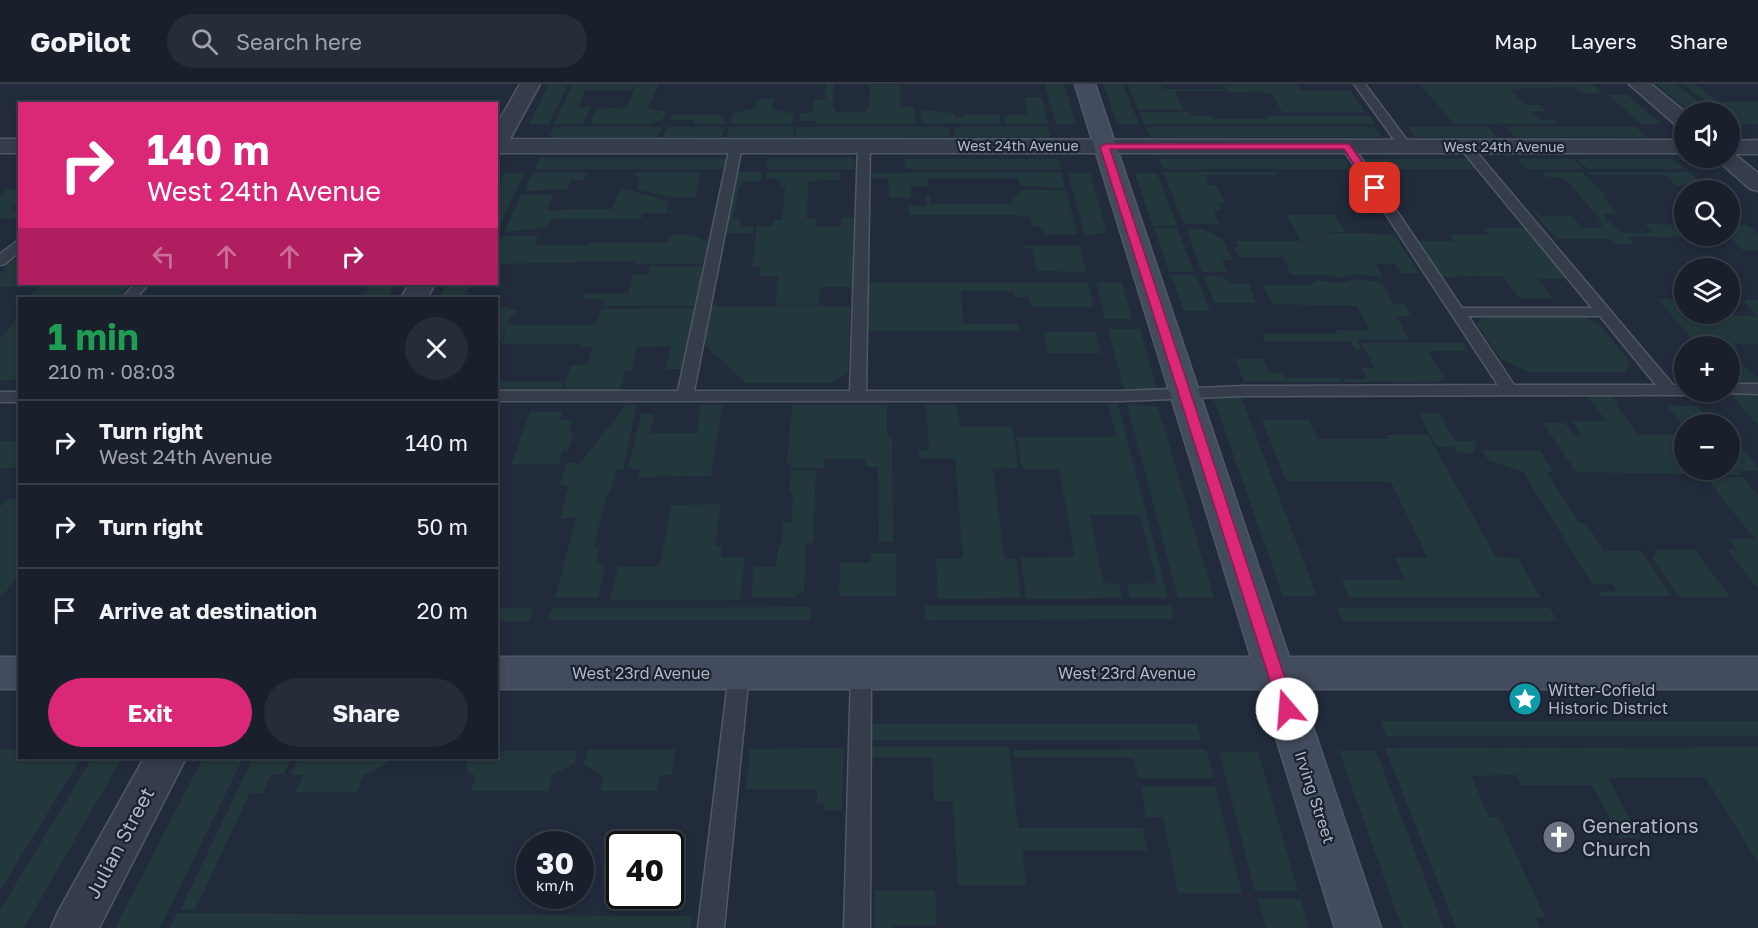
<!DOCTYPE html>
<html lang="en">
<head>
<meta charset="utf-8">
<style>
  :root { --surface:#19202c; --page:#262d38; --text:#f1f3f6; --muted:#9fa3a9; --line:#373e48; --accent:#db2777 }
  body { margin:0; font-family:"Golos Text",sans-serif; background:var(--page); color:var(--text); height:100vh; display:flex; flex-direction:column; font-size:22px; white-space:nowrap }
  * { box-sizing:border-box; margin:0 }
  p { font-size:20px; color:var(--muted) }
  .icon { flex:none; width:33px; height:33px; fill:none; stroke:currentColor; stroke-width:2; stroke-linecap:round; stroke-linejoin:round }
  .map { position:relative; flex:1; overflow:hidden }
  .details { position:absolute; left:18px; top:213px; width:480px; height:462px; display:flex; flex-direction:column; background:var(--surface); border-radius:0px; box-shadow:0 3px 9px #0003,0 0 0 2px var(--line) }
  .details>* { flex:none }
  .banner { position:absolute; left:18px; top:18px; width:480px; height:183px; border-radius:0px; box-shadow:0 3px 9px #0003,0 0 0 2px var(--line); background:#db2777; color:#fff; overflow:hidden }
  .buttons { position:absolute; left:1674px; top:18px; display:grid; gap:12px }
  .buttons a { display:grid; place-items:center; width:66px; height:66px; border-radius:50%; background:var(--surface); box-shadow:0 3px 9px #0003,0 0 0 2px var(--line); font-size:30px }
  .speed { position:absolute; left:516px; top:747px; display:flex; gap:12px; font-size:30px; font-weight:700; text-align:center }
  .speed>* { display:grid; place-content:center; width:78px; height:78px; border-radius:50%; background:var(--surface); box-shadow:0 3px 9px #0003,0 0 0 2px var(--line); line-height:1 }
  .speed small { font-size:15px; font-weight:400 }
  .speed .limit { border:3px solid #111; border-radius:9px; background:#fff; color:#111 }
  .pin { position:absolute; display:grid; place-items:center; width:51px; height:51px; color:#fff; margin:-26px; border-radius:12px; box-shadow:0 3px 9px #0006 }
  .me { position:absolute; width:66px; margin:-33px; rotate:342deg; stroke-linejoin:round; filter:drop-shadow(0 0 4px #0008) }
  .turn { display:flex; align-items:center; gap:21px; height:126px; padding:0 30px; font-size:27px }
  .turn .icon { width:78px; height:78px; stroke-width:2.5 }
  .turn b { display:block; font-size:42px; line-height:51px }
  .lanes { display:flex; align-items:center; height:57px; padding:0 30px; background:#0003; justify-content:center; gap:30px; direction:ltr }
  .lanes .off { opacity:.35 }
  .round { display:grid; place-items:center; flex:none; width:63px; height:63px; border-radius:32px; background:var(--page) }
  .summary { display:flex; align-items:center; justify-content:space-between; height:102px; padding:0 30px }
  h1 { font-size:36px; font-weight:700; line-height:45px; color:#1e9e55 }
  .button { display:flex; gap:12px; margin-top:auto; padding:12px 30px }
  .button a { flex:1; height:69px; border-radius:36px; background:var(--accent); color:#fff; font-size:24px; font-weight:700; line-height:69px; text-align:center }
  .button a+a { background:var(--page); color:var(--text) }
  ul { padding:0; list-style:none }
  li { display:flex; align-items:center; gap:18px; height:84px; padding:0 30px; border-top:2px solid var(--line) }
  li div { flex:1 }
  li b { display:block; font-size:22px }
  li em { font-style:normal }
  header { display:flex; align-items:center; gap:36px; box-sizing:border-box; height:84px; padding:0 30px; background:var(--surface); border-bottom:2px solid var(--line) }
  header strong { font-size:28px }
  nav { display:flex; gap:33px; margin-inline-start:auto; font-size:21px }
  .search { width:420px; height:54px; background:var(--page); display:flex; align-items:center; gap:15px; box-sizing:border-box; padding:0 21px; border-radius:33px; color:var(--muted); font-size:22px }
  .map>svg:first-child { display:block }
</style>
</head>
<body>
<header>
<strong>GoPilot</strong>
<div class="search"><svg class="icon" aria-label="search" viewBox="0 0 24 24"><circle cx="10" cy="10" r="6"/><path d="M15 15l6 6"/></svg>Search here</div>
<nav><a>Map</a><a>Layers</a><a>Share</a></nav>
</header>
<div class="map">
<svg width="1758" height="844" viewBox="0 0 1758 844">
  <rect width="100%" height="100%" fill="#212b3b"/>
  <path fill="#23383c" d="M549,0H568L549,40H529Z
    M573,0H635L632,6H585L578,23H591L583,40H554Z
    M636,0H659L648,24L666,28L663,35L649,40H590L596,25L627,23Z
    M826,0H834L833,24L836,25V28H865L866,25L869,24L870,1H900L901,23H915L916,40H816V37H799L800,29H812L814,16H825Z
    M1045,0H1064L1076,40H1056Z
    M1103,0H1123L1139,40H1117Z
    M1128,0H1160L1163,5H1224L1225,7H1175L1183,26H1138Z
    M1238,0H1296L1300,6H1350L1365,28H1282L1271,9L1228,8L1224,1Z
    M1420,0H1592L1602,9H1584L1572,3L1511,5L1525,21H1540L1546,27H1532L1540,36H1554L1558,39L1454,40Z
    M1656,0H1676L1711,28H1691Z
    M1683,0H1694L1720,18H1758V40H1733L1730,37V28H1719Z
    M1608,11H1628L1661,40H1641Z
    M1025,13H1042L1048,40H1005L1004,31H1027Z
    M757,15H774L772,25L794,30L792,40H731L733,29L755,24Z
    M921,26L954,29L955,33H963V30H999L1001,39H922Z
    M1139,28H1190L1192,32H1212L1214,35H1269L1268,32H1370L1375,40H1144Z
    M672,30H719L725,34L724,40H694V36H670Z
    M554,43H662L658,53H549Z
    M667,43H725L722,53H663Z
    M729,43H795L793,53H727Z
    M797,43H948L950,53H795Z
    M954,43H1048L1051,53H954Z
    M1146,43H1375L1382,53H1150Z
    M1407,43H1488L1497,53H1415Z
    M1506,43H1636L1647,53H1515Z
    M540,74H726L723,85H535Z
    M768,74H851L855,76V85H766Z
    M905,75H1058L1061,85H906Z
    M1159,75H1344L1351,85H1164Z
    M1363,75H1468L1476,85H1371Z
    M1518,75H1573L1583,85H1527Z
    M1577,75H1673L1685,85H1588Z
    M736,88H762L761,97H743L742,101L739,102L733,135H740V143L754,142L753,149H725Z
    M767,88H839V96L809,97L806,134L816,135V143H841L842,134H854L853,203H820L819,221H776L778,192H759L760,183H752L757,142H773L774,136H782L785,102H780L781,97H778V94H766Z
    M1061,88L1065,104L1020,102L1018,94H928V102H910L911,114H889L888,94H870V89Z
    M1163,88H1276L1278,91H1205L1208,101H1215L1226,119H1219L1222,126L1213,127L1219,140H1184Z
    M1542,88H1583L1607,113H1603L1618,130H1603L1608,137H1602L1564,94L1547,93Z
    M1587,88H1689L1709,106H1690L1685,102H1676L1665,91H1590Z
    M504,89H524L497,147V103Z
    M533,89H587L584,96H571L567,105L524,107Z
    M631,89H701L695,113H669L636,105L640,94Z
    M1068,89H1090L1107,148L1085,152Z
    M1135,89H1157L1177,142H1153Z
    M620,104L669,117L666,128L694,129H643L641,135H551L547,144L504,148L521,111H553L547,126L612,125Z
    M7,105H19V118L10,126L19,127V134H0V111Z
    M1028,106H1066L1077,150H1046L1042,144L1032,141L1030,133L1015,131H909L908,122H927L926,112H930L931,120H1013L1012,111H1020V107Z
    M1532,126H1536L1541,132H1572L1582,144H1603L1598,137L1610,138L1622,149H1653L1645,140L1684,141V152H1730V141H1748L1758,150V166H1743L1729,153H1629L1635,160H1615L1610,155H1556Z
    M1286,131H1335L1345,148L1318,149L1394,150L1419,189H1401L1395,180H1376L1383,193L1354,190L1340,194L1329,191H1291L1283,173H1238L1234,163H1239L1236,157H1301Z
    M1154,144H1177L1194,188H1169Z
    M1484,144H1525L1567,195H1538L1553,214H1519L1502,192L1441,193L1416,157H1454L1450,150H1488Z
    M1186,145H1203L1223,155L1232,176H1222L1227,188H1202Z
    M669,151H691L707,157L703,180H636V177L497,180V165L503,152H538L535,161H588L589,158H668Z
    M1022,162H1080L1086,188L1037,187L1032,164H1023Z
    M13,176H19L20,200H33L31,202L0,203V189Z
    M651,182H703L695,222H602L604,215H582L584,210H628L633,191H648Z
    M1171,191H1196L1210,227H1184Z
    M1204,192H1221L1234,200H1249L1256,219H1214Z
    M1354,195L1382,199L1394,220H1404L1411,232H1396L1409,255H1357L1362,266H1356L1351,258L1265,257L1262,250H1337L1336,246H1369L1357,222L1272,220L1263,201H1310L1317,196L1340,199Z
    M869,198H1088L1094,223H1031L1029,213H1014L1013,207H961L963,240H1018L1019,247H869Z
    M1096,198H1122L1132,235H1105Z
    M43,200H131L118,214H28Z
    M370,200H395L387,214H361Z
    M447,200H471L464,214H439Z
    M1658,215H1684V230L1730,228L1734,232H1757L1742,216H1758V260H1735L1738,264L1698,262Z
    M710,222H850L848,288L830,299H745L703,259Z
    M496,223H507L506,226H517L515,231H511L499,260H497Z
    M695,224L682,285H666L671,262L637,263L631,287H625L620,306H563L571,281H587L592,263H578L579,260H501L508,241H596L601,225Z
    M19,233V296H0V253Z
    M1482,234H1585L1599,240L1630,278L1625,288H1528L1501,275L1477,240Z
    M1108,245H1140L1157,305H1124Z
    M1043,248H1096L1101,269H1048Z
    M1361,259H1463L1468,267H1428L1444,294L1439,298H1345L1344,295H1367L1362,284H1375Z
    M1235,275H1264L1269,289H1282L1285,294H1340L1342,298H1244Z
    M1730,279H1742L1755,292H1758V299H1730Z
    M497,298H564L561,306H497Z
    M1587,311H1612L1618,319L1615,320L1639,351H1684V386H1730V350L1758,383V387H1738L1741,391L1576,388L1543,339H1565L1574,351L1582,352L1573,337H1606Z
    M1731,311H1758V341Z
    M1213,313H1241L1317,512H1283Z
    M1108,320H1118L1168,514H1130L1127,500L1157,499L1140,431H1090L1103,499L1119,500L1122,514L1026,515L1021,474L1075,473L1059,385H1022L1017,353H1116Z
    M1127,320L1158,323L1214,514H1178Z
    M626,321H637L623,386H616L610,409L607,410L594,463L600,464L596,477L605,483L598,514H555L576,434H560L569,402L560,401L566,379H580Z
    M701,321H722L711,392L638,393L640,385H628L641,330H654L650,349H697Z
    M792,321H887V352L892,353L893,458H879L878,383H866L865,375H825L824,384H791V380H787Z
    M926,321H957L959,342H1012L1018,384L993,385L1004,475H1016L1021,514L938,515L936,475L963,474L955,374H919V367L929,366Z
    M1667,322H1697L1713,340H1684V343Z
    M530,328H562L560,336H573L569,349H574L568,367H562L559,380H512Z
    M1418,329H1439L1455,357H1477L1473,369H1458L1454,363H1437Z
    M1262,336H1309L1317,355H1388L1387,351H1428L1496,473L1518,474L1541,514H1349L1342,496H1405L1395,474H1428L1391,398L1286,397Z
    M0,357H19V384H0Z
    M1482,366H1540L1553,387L1547,388L1579,439H1586L1604,467H1641L1672,512H1600L1598,508L1616,507L1612,500H1592L1523,388L1488,376Z
    M791,386H816L813,459H806L804,509H796L795,514H751L754,483H776L778,462H781L783,439L791,438L793,409H789Z
    M1705,393H1743L1758,411V505L1728,466H1737L1729,455H1755Z
    M6,415H19V491L0,515V423Z
    M721,420L715,462H722L721,473H745L740,516H610L618,483L660,482L671,421Z
    M1657,466H1695L1730,513H1679L1652,474Z
    M870,469H896V512H839L840,479H870Z
    M925,522H1171L1174,535L925,536Z
    M811,523L810,536H548L552,524Z
    M496,524H533L529,537H497Z
    M1337,524H1550L1557,537H1342Z
    M1380,637H1758V652H1386Z
    M871,640H1197L1201,656H871Z
    M872,663H1009L1018,744H1143L1147,766H1022L1026,801H958L953,718L934,717L932,674L872,673Z
    M1758,663V779L1705,693L1608,694L1640,754H1620L1592,701H1521L1516,691L1471,692L1489,733H1499L1545,833H1536L1540,844H1456L1385,664Z
    M844,664L842,726H824V719L817,720V705H746L750,665Z
    M0,665H19L20,674H81L0,807Z
    M1206,665L1214,694H1138L1134,674L1014,673L1013,666Z
    M587,666H675L671,691H660L657,707H600L603,693L584,680Z
    M497,667H577L574,680L552,691L548,707H471L476,691L469,690L466,684L469,674H496Z
    M1339,667H1376L1444,844H1402Z
    M1219,668H1258L1298,807H1255Z
    M92,674H122L24,844H0V826Z
    M203,674H243L160,844H115Z
    M253,674H291L284,690H271L263,709H250L195,826H180Z
    M299,674H390L387,680L364,691L357,708H296L303,691H291Z
    M1141,702H1215L1242,809H1178L1163,733H1146Z
    M875,806H935L937,841H893L892,844H875Z
    M1258,815H1301L1309,844H1266Z
    M177,829L692,832L690,844H170Z"/>
  <g fill="none" stroke-linecap="round" stroke-linejoin="round">
    <g stroke="#505866" stroke-width="3">
      <path id="lane" d="M1354,0H1365L1409,59V65H1401Z
        M736,58L742,62L694,307H850L858,62L864,58L870,62L866,307H1122L1244,302L1498,301L1341,62L1347,58L1351,59L1462,224H1592L1461,65L1459,62L1465,58L1469,59L1673,301H1684V308H1691L1684,311L1244,312L1122,317H496V307H678L730,62ZM1468,232H1600L1656,301H1514Z
        M20,155V167L5,180L0,181V170Z
        M135,200H149L136,214H122Z
        M1730,300H1758V310L1724,309L1730,308Z
        M0,308H20V318H0Z
        M739,580L746,583L749,589L724,844H698L729,589L732,583Z
        M861,580L868,583L871,589L870,844H844L851,589L854,583Z"/>
    </g>
    <g stroke="#505866" stroke-width="3">
      <path id="street" d="M520,0H540L510,55L1684,56V69H496V42Z
        M1629,0H1651L1685,28L1684,44L1677,42Z
        M0,55H20V69H0Z
        M1758,56V70H1734L1758,89V107L1750,105L1715,74H1730V57Z
        M409,200H435L427,214H401Z
        M144,674H186L99,844H51L58,828Z"/>
    </g>
    <g stroke="#505866" stroke-width="3">
      <path id="secondary" d="M1075,0H1095L1289,573H1758V605H1300L1381,844H1335L1261,605H496V573H1251Z
        M0,573H20V605H0Z"/>
    </g>
    <use href="#lane" fill="#353d4b" fill-rule="evenodd"/>
    <use href="#street" fill="#353d4b" fill-rule="evenodd"/>
    <use href="#secondary" fill="#434c5e" fill-rule="evenodd"/>
  </g>
  <path fill="#db2777" stroke="#8e194d" stroke-width="1.5" d="M1347,60L1350,61L1380,104L1378,106H1371L1344,65H1110L1295,625L1293,630L1287,632L1281,630L1279,625L1100,63L1105,60Z"/>
  <defs>
    <g id="sight-disc" transform="scale(1.725)"><circle r="9.5" fill="#0f9aa8" stroke="#1a2230"/><path d="M0-6L1.8-2.2L6-1.7L2.9 1.2L3.7 5.4L0 3.3L-3.7 5.4L-2.9 1.2L-6-1.7L-1.8-2.2Z" fill="#fff"/></g>
    <g id="church-disc" transform="scale(1.725)"><circle r="9.5" fill="#6b7280" stroke="#1a2230"/><path d="M-1.2-6h2.4v3.5h3.3v2.4h-3.3V6h-2.4V-.1h-3.3v-2.4h3.3Z" fill="#fff"/></g>
  </defs>
  <g fill-rule="evenodd">
    <use href="#sight-disc" x="1525" y="615"/>
    <use href="#church-disc" x="1559" y="753"/>
  </g>
  <g text-anchor="middle" stroke-width="4.5" stroke-linejoin="round" paint-order="stroke">
    <g font-size="14" fill="#b0b8c7" stroke="#1a2230">
      <text x="1018" y="67">West 24th Avenue</text>
      <text x="1504" y="68">West 24th Avenue</text>
    </g>
    <g font-size="16" fill="#b0b8c7" stroke="#1a2230">
      <text x="641" y="595">West 23rd Avenue</text>
      <text x="1127" y="595">West 23rd Avenue</text>
      <text transform="translate(1315 713) rotate(72)" y="6">Irving Street</text>
    </g>
    <g font-size="16" fill="#b0b8c7" stroke="#1a2230" text-anchor="start">
      <text x="1548" y="612">Witter-Cofield<tspan x="1548" dy="18">Historic District</tspan></text>
    </g>
    <g font-size="20" fill="#b0b8c7" stroke="#1a2230" text-anchor="start">
      <text x="1582" y="749">Generations<tspan x="1582" dy="23">Church</tspan></text>
    </g>
    <g font-size="20" fill="#b0b8c7" stroke="#1a2230">
      <text transform="translate(120 759) rotate(-62)" y="7">Julian Street</text>
    </g>
  </g>
</svg>
<div class="buttons">
<a><svg class="icon" aria-label="sound" viewBox="0 0 24 24"><path d="M4 9h4l5-4v14l-5-4H4zM17 9q2 3 0 6"/></svg></a>
<a><svg class="icon" aria-label="search" viewBox="0 0 24 24"><circle cx="10" cy="10" r="6"/><path d="M15 15l6 6"/></svg></a>
<a><svg class="icon" aria-label="layers" viewBox="0 0 24 24"><path d="M12 4l9 5-9 5-9-5zM3 14l9 5 9-5"/></svg></a>
<a>+</a>
<a>−</a>
</div>
<div class="speed"><div>30<small>km/h</small></div><div class="limit">40</div></div>
<div class="pin" style="left:1375px;top:104px;background:#d93025"><svg class="icon" aria-label="arrive" viewBox="0 0 24 24"><path d="M6 21V4h12l-3 4 3 4H6"/></svg></div>
<svg class="me" style="left:1287px;top:625px" viewBox="-20 -20 40 40"><circle r="19" fill="#fff"/><path d="M0-13L10 11 0 6-10 11z" fill="#db2777"/></svg>
<div class="banner">
<div class="turn"><svg class="icon" aria-label="right" viewBox="0 0 24 24"><path d="M7 20v-9h11M14 6l5 5-5 5"/></svg><div><b>140 m</b>West 24th Avenue</div></div>
<div class="lanes"><svg class="icon off" aria-label="left" viewBox="0 0 24 24"><path d="M17 20v-9H6M10 6l-5 5 5 5"/></svg><svg class="icon off" aria-label="ahead" viewBox="0 0 24 24"><path d="M12 20V5M6 11l6-6 6 6"/></svg><svg class="icon off" aria-label="ahead" viewBox="0 0 24 24"><path d="M12 20V5M6 11l6-6 6 6"/></svg><svg class="icon" aria-label="right" viewBox="0 0 24 24"><path d="M7 20v-9h11M14 6l5 5-5 5"/></svg></div>
</div>
<section class="details">
<div class="summary"><div><h1>1 min</h1><p>210 m · 08:03</p></div><a class="round"><svg class="icon" aria-label="close" viewBox="0 0 24 24"><path d="M6 6l12 12M18 6L6 18"/></svg></a></div>
<ul>
<li><svg class="icon" aria-label="right" viewBox="0 0 24 24"><path d="M7 20v-9h11M14 6l5 5-5 5"/></svg><div><b>Turn right</b><p>West 24th Avenue</p></div><em>140 m</em></li>
<li><svg class="icon" aria-label="right" viewBox="0 0 24 24"><path d="M7 20v-9h11M14 6l5 5-5 5"/></svg><div><b>Turn right</b></div><em>50 m</em></li>
<li><svg class="icon" aria-label="arrive" viewBox="0 0 24 24"><path d="M6 21V4h12l-3 4 3 4H6"/></svg><div><b>Arrive at destination</b></div><em>20 m</em></li>
</ul>
<div class="button"><a>Exit</a><a>Share</a></div>
</section>
</div>
</body>
</html>
